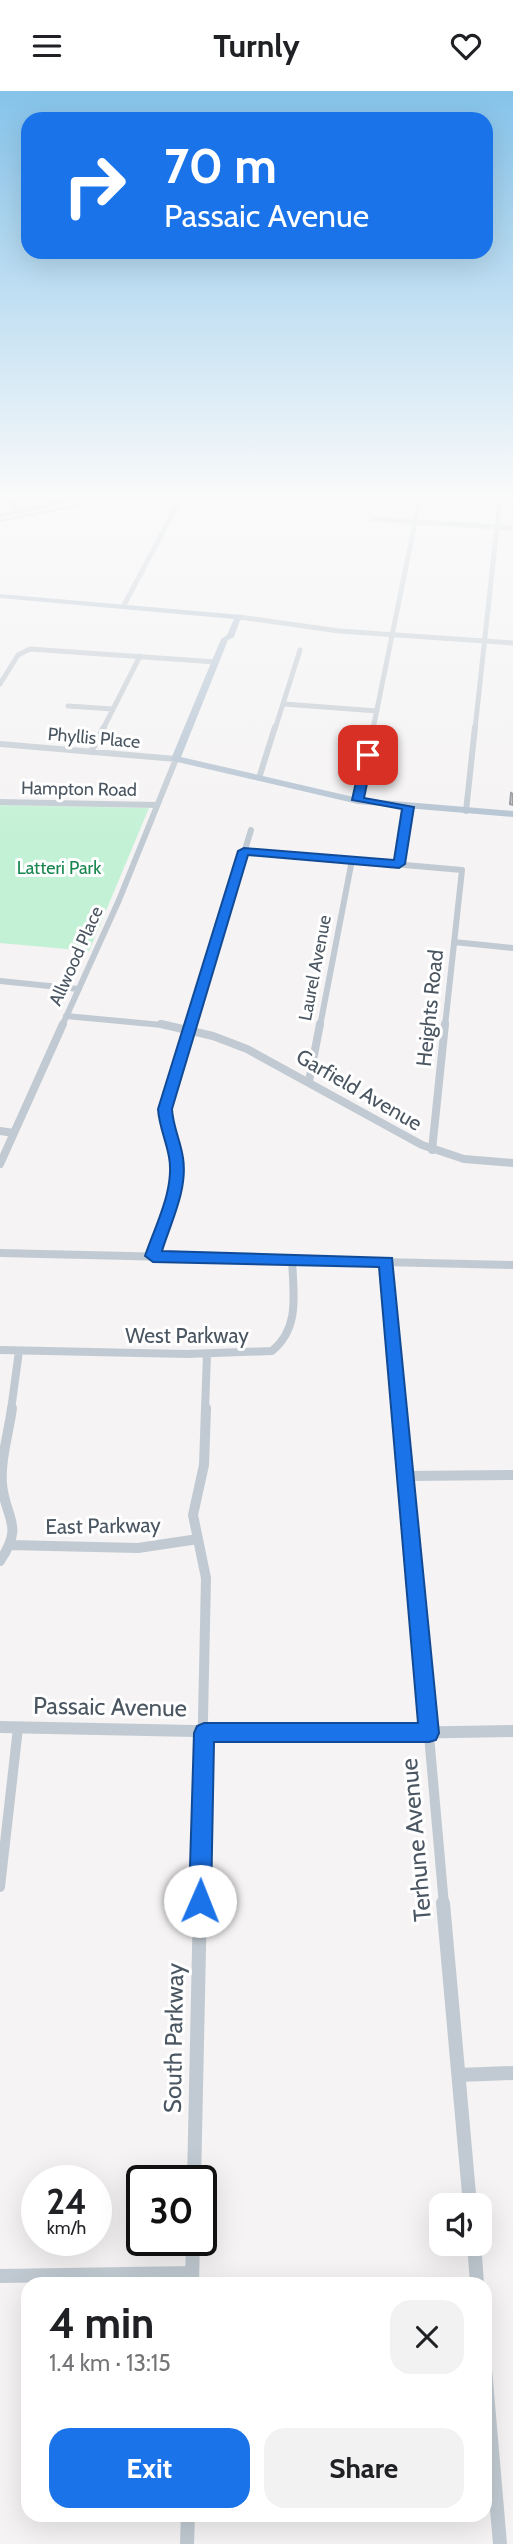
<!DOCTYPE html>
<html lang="en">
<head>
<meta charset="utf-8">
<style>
  :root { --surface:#fff; --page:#f2f2f2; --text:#202124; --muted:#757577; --accent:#1a73e8 }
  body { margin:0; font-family:Cabin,sans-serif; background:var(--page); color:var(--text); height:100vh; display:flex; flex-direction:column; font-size:26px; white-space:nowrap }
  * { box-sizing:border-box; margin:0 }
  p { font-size:23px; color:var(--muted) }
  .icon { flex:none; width:38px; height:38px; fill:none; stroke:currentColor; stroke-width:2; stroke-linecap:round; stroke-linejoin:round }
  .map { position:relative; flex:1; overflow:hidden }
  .sheet { position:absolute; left:21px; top:2186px; width:471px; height:245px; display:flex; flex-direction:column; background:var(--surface); border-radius:21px; box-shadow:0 7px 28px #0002 }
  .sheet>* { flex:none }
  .top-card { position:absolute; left:21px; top:21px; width:472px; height:147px; border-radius:21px; box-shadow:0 7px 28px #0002; background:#1a73e8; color:#fff; overflow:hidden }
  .controls { position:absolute; left:429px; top:2102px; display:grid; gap:14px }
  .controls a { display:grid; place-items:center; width:63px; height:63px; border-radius:14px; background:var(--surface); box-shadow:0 7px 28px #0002; font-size:35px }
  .speed { position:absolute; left:21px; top:2074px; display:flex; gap:14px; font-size:35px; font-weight:700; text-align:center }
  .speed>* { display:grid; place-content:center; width:91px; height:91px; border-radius:50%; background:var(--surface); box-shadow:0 7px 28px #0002; line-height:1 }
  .speed small { font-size:18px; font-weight:400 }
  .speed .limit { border:4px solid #111; border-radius:10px; background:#fff; color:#111 }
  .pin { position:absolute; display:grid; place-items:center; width:60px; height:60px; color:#fff; margin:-30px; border-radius:14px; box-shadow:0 4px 10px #0006 }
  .me { position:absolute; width:77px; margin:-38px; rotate:1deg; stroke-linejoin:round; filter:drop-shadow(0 0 5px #0008) }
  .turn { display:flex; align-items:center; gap:24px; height:147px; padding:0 28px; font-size:32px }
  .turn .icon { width:91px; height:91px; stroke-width:2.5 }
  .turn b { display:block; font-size:49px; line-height:60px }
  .round { display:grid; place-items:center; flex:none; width:74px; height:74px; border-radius:21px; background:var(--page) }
  .head { display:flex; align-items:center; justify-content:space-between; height:119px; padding:0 28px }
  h1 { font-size:42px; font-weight:800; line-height:52px }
  .button { display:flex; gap:14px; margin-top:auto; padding:14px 28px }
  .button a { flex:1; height:80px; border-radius:21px; background:var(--accent); color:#fff; font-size:28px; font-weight:800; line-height:80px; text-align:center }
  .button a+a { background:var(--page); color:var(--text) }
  header { display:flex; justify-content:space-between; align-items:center; height:91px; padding:0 28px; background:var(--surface); font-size:32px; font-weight:800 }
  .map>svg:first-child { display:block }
</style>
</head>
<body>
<header><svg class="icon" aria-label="menu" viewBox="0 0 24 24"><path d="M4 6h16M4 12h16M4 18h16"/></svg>Turnly<svg class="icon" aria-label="heart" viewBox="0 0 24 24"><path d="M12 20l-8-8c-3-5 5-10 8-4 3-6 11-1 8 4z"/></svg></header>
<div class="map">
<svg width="513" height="2453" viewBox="0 0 513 2453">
  <rect width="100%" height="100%" fill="#f5f3f3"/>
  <path fill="#c3f1d5" d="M0,714L149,717L89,860L0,852Z"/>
  <path fill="#cdcfd5" stroke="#909195" stroke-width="2" d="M511,702L513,703V714L510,713Z"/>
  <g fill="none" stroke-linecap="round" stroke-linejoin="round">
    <path stroke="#c1cad2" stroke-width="5" d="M6,407L22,421
      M0,425L74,407
      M372,428L513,437
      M124,514L181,407
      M239,526L339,540L513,552
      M0,593L18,564L30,558L216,571
      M284,613L377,620
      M68,615L113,618
      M103,638L140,565
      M275,638L300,559
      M373,638L420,407
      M475,638L500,407"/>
    <path stroke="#c1cad2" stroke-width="6" d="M0,653L176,668L119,809L62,935
      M91,661L104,636
      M259,687L275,636
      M358,710L373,636
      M0,711L157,714
      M466,720L475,636
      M244,760L462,779L445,935
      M399,773L408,716
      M454,851L513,857
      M0,890L79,898
      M66,925L173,935
      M191,935L251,739
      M320,935L352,769"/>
    <path stroke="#c1cad2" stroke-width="8" d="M161,933L213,945L247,958L422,1054L464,1068L513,1072
      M309,990L320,933
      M0,1040L14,1042
      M432,1059L445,933
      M0,1073L63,933
      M0,1162L513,1174
      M153,1165L178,1087L165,1018L191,933
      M387,1171L400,1319
      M0,1259L187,1263L272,1260C301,1236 293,1201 292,1167
      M11,1319L19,1260
      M205,1319L207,1263"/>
    <path stroke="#c1cad2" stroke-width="10" d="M400,1317L444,1814
      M406,1385L513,1384
      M9,1454L138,1457L198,1448
      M0,1470C25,1433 5,1428 2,1393C0,1369 9,1341 12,1317
      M0,1796L18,1637
      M199,1814L206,1487L193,1424L204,1374L206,1317"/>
    <path stroke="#c1cad2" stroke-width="14" d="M443,1812L470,2114
      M459,1984L513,1982
      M194,2090L200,1812
      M474,2152L477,2193
      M0,2185L192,2182
      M192,2193L193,2149
      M485,2278L500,2453
      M187,2453L188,2424"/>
    <path stroke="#c1cad2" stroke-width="12" d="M0,1636L344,1643L513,1640"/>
    <path fill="#b3c2d1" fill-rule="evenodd" d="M0,503L242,524L234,546L228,549L181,666L358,707L513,720V726L358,713L173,670L171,668L221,548L227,544L234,528L0,507Z"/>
    <path stroke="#b5b8bd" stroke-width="2" d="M0,430L112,407"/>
  </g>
  <linearGradient id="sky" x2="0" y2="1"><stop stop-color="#85c3ea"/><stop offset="0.54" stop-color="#fafafa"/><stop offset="1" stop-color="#fafafa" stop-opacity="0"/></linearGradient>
  <rect width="513" height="751" fill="url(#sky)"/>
  <path fill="#1a73e8" stroke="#114b97" stroke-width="2" d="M368,661L373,664L364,707L414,716L405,773L399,777L248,764L172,1018C173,1036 181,1051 183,1067C188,1098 171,1131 162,1160L392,1167L439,1642L436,1649L429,1651H214L211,1810L208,1817L200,1821L192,1817L189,1810L194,1642L197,1635L204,1632H418L379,1176L153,1171L145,1165C155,1135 175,1098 169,1066C166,1049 159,1035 158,1018L238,760L244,757L394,769L402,718L352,709L362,664Z"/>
  <g text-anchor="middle" stroke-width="6" stroke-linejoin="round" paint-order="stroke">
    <g font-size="18" fill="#4a5661" stroke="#fff">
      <text transform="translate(94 647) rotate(5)" y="6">Phyllis Place</text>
      <text transform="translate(79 698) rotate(1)" y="6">Hampton Road</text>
      <text transform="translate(76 865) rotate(-66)" y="6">Allwood Place</text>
      <text transform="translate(315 877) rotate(-79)" y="6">Laurel Avenue</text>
    </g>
    <g font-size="18" fill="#17864f" stroke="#fff">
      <text x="59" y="783">Latteri Park</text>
    </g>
    <g font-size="21" fill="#4a5661" stroke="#fff">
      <text transform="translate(430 917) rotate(-84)" y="7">Heights Road</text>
      <text transform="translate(359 999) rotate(30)" y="7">Garfield Avenue</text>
      <text x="187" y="1252">West Parkway</text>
      <text transform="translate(103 1435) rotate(-1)" y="7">East Parkway</text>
    </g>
    <g font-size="24" fill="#4a5661" stroke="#fff">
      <text transform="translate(110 1616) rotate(1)" y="8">Passaic Avenue</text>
      <text transform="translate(416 1749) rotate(-95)" y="8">Terhune Avenue</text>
      <text transform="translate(174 1947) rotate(-89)" y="8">South Parkway</text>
    </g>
  </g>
</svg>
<div class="controls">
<a><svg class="icon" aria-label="sound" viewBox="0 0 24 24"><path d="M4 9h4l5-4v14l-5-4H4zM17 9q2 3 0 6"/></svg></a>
</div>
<div class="speed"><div>24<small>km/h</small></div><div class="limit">30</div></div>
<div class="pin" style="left:368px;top:664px;background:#d93025"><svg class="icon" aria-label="arrive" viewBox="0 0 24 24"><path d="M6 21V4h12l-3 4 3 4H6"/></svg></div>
<svg class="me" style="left:200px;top:1810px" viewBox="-20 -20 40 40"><circle r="19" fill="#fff"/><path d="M0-13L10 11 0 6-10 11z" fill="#1a73e8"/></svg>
<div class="top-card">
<div class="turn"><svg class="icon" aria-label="right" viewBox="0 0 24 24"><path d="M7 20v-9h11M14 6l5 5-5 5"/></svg><div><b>70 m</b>Passaic Avenue</div></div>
</div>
<section class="sheet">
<div class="head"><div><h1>4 min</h1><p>1.4 km · 13:15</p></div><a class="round"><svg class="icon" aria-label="close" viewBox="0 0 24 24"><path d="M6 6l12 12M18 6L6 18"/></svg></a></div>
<div class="button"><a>Exit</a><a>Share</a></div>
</section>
</div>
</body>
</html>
